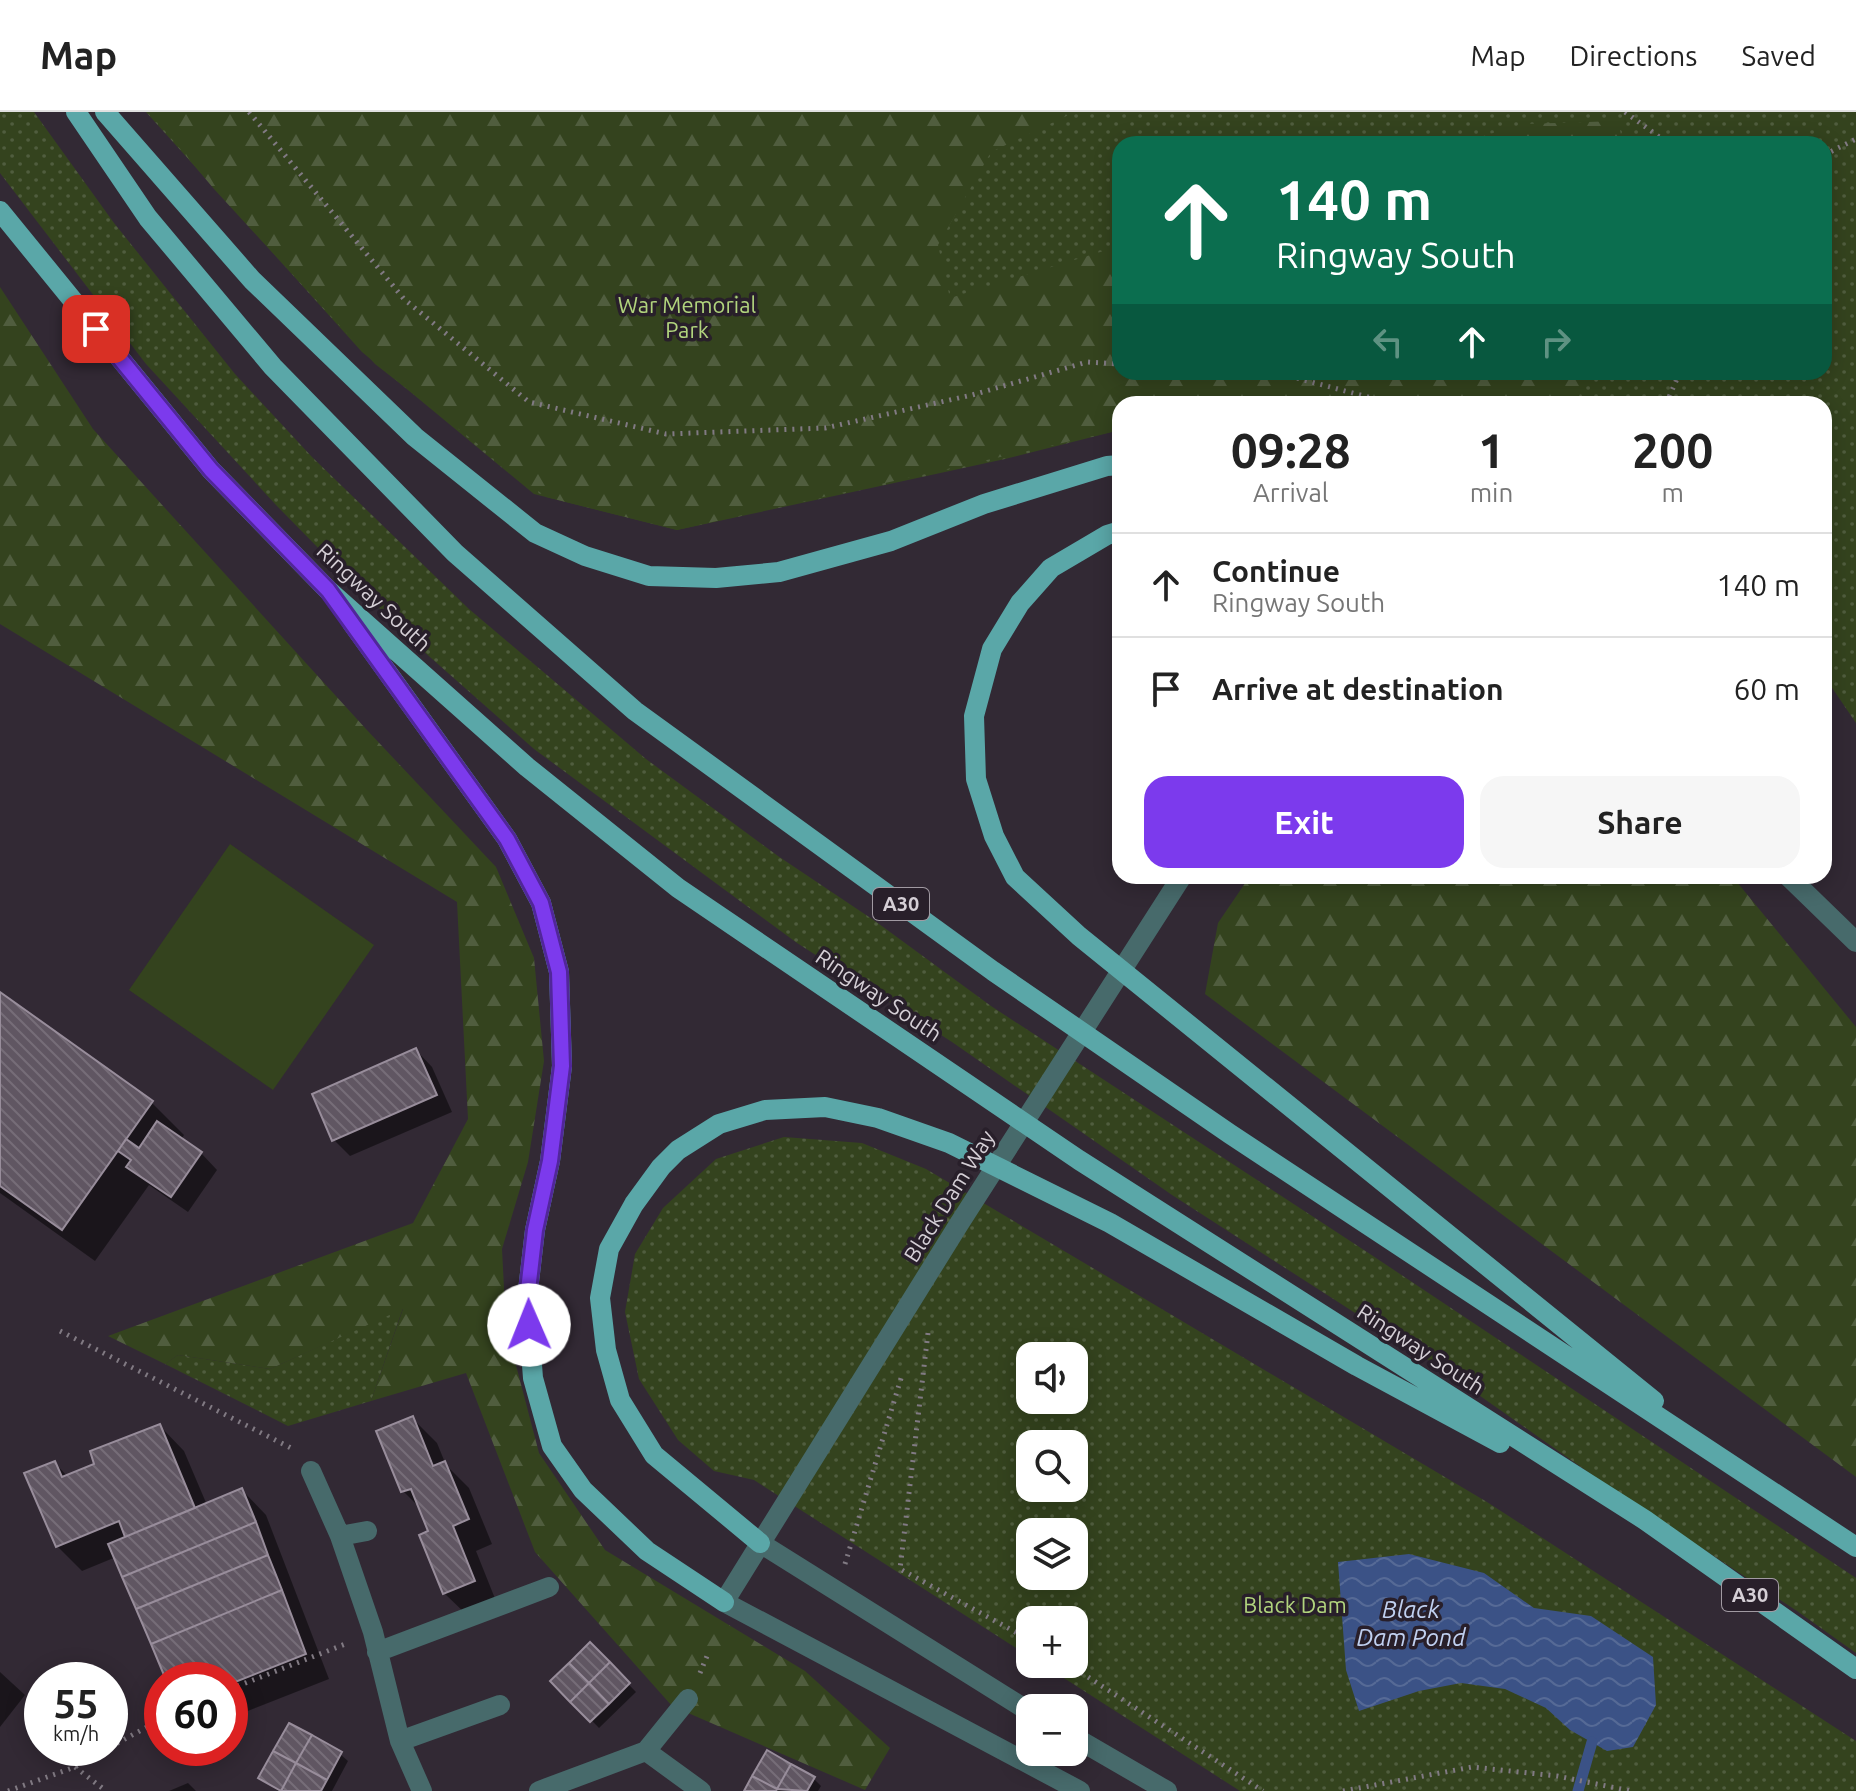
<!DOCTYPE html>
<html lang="en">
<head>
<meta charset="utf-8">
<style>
  :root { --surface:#fff; --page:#f6f6f6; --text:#222; --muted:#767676; --line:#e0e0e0; --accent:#7c3aed }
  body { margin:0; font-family:Ubuntu,sans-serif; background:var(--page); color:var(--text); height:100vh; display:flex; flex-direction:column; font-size:30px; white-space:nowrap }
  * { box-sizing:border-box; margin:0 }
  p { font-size:26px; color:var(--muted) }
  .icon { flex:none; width:44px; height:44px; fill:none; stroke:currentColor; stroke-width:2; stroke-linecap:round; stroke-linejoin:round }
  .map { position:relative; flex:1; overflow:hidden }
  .sheet { position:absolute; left:1112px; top:284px; width:720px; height:488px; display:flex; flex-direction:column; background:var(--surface); border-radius:24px; box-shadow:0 4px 20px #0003 }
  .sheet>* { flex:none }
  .guide { position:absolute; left:1112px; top:24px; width:720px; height:244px; border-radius:24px; box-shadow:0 4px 20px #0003; background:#0b6e4f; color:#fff; overflow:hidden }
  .tools { position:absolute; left:1016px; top:1230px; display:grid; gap:16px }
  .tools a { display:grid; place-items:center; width:72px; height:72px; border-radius:16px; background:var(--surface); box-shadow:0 4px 20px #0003; font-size:40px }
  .speed { position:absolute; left:24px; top:1550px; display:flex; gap:16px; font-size:40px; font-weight:700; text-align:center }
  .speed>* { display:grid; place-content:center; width:104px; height:104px; border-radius:50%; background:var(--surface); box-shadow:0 4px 20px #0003; line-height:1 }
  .speed small { font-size:20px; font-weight:400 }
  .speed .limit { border:12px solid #d22; background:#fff; color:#111 }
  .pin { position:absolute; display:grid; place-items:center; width:68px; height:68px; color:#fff; margin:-34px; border-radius:16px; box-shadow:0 4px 12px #0006 }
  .me { position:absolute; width:88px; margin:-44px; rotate:359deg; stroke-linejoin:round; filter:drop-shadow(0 0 6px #0008) }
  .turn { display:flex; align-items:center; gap:28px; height:168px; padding:0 32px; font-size:36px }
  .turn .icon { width:104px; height:104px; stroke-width:2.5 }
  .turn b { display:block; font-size:56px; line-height:68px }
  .lanes { display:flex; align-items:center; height:76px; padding:0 32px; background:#0003; justify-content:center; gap:40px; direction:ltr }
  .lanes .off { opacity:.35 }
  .eta { display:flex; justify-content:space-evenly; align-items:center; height:136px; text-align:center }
  .eta b { font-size:48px; font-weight:700; line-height:56px }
  .button { display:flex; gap:16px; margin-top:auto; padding:16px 32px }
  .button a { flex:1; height:92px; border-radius:24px; background:var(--accent); color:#fff; font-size:32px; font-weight:700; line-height:92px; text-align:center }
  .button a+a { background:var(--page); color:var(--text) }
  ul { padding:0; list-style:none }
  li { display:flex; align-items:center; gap:24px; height:104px; padding:0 32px; border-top:2px solid var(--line) }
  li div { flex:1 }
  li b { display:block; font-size:30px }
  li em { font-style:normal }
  header { display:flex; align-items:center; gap:48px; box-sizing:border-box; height:112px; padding:0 40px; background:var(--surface); border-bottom:2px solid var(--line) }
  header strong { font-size:38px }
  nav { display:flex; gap:44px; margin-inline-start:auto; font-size:28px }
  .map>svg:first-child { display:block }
</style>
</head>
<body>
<header>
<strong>Map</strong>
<nav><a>Map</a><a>Directions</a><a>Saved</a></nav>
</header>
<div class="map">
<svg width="1856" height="1679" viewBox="0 0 1856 1679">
  <defs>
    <pattern id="green-dots" width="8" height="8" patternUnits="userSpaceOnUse" patternTransform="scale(2)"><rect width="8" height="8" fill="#34431e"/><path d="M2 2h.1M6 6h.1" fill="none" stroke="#505d3e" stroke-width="1.8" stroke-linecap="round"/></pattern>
    <pattern id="forest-firs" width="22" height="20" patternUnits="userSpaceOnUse" patternTransform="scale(2)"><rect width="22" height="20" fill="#34431e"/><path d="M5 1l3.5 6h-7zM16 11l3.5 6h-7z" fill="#505d3e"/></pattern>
    <pattern id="water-waves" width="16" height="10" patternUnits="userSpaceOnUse" patternTransform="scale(2)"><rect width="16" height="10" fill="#3b5286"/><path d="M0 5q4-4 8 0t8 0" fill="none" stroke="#566a96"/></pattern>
    <pattern id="building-back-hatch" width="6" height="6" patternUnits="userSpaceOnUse" patternTransform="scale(2)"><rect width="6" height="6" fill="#605662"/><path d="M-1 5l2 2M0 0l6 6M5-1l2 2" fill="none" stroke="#766d78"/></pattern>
  </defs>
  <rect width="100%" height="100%" fill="#322934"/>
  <path fill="url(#green-dots)" fill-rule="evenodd" d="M0,0H34L114,111L235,262L312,345L469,497L646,647L778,744L875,809L991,894L1367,1140L1856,1466V1541L1797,1499L1608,1374L1439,1255L1172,1083L952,930L797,831L534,637L422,538L329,447L276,393L146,252L0,61Z
    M146,0H1856V611L1824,564V292H1120V318L1005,347L677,418L534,382L362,240ZM1120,32H1824V260H1120Z
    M784,1025L862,1031L926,1057L1487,1390L1856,1629V1679H1240L1042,1552H1074V1508H1030V1545L754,1368L714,1359L678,1328L639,1267L625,1200L635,1142L663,1096L716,1047ZM1030,1244H1074V1288H1030ZM1030,1332H1074V1376H1030ZM1030,1420H1074V1464H1030Z
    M403,1196L371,1289L288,1314L165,1252L178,1243L270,1257Z"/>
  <path fill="url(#forest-firs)" d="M149,0H1075L991,40L938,133L950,186L1120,134V260H1591L1575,292H1120V318L677,418L546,385L375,252L214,77Z
    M1618,9L1623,32H1457L1523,12Z
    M0,175L93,317L366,617L496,755L534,846L544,949L528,1050L502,1137L506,1215L539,1341L605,1438L805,1559L890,1636L865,1678L672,1594L535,1440L466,1261L371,1289L403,1197L270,1257L178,1243L165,1252L108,1224L413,1111L468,1007L457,790L0,512Z
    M1250,764H1732L1856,915V1365L1205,882L1218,811Z"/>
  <path fill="#34431e" d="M230,732L374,833L273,978L129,878Z"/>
  <path fill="url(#water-waves)" d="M1409,1442L1484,1461L1534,1496L1591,1504L1653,1545L1656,1593L1633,1635L1607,1639L1570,1618L1546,1596L1505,1577L1461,1571L1419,1579L1359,1599L1346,1558L1338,1450Z"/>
  <path fill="#0007" d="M0,883L152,991L184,1023L181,1028L201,1041L217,1058L188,1100L149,1073L95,1149L0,1081Z
    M416,938L432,955L452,1000L350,1044L334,1028L315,983Z
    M412,1306L437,1331L446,1353L469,1376L492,1432L476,1439L498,1494L469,1505L444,1481L431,1420L422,1398L403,1379Z
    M160,1314L184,1339L207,1393L242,1378L266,1403L329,1567L230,1606V1568H168L116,1445L82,1459L57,1434L55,1351L68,1365L97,1353Z
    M590,1533L636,1580L599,1616L553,1569Z
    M0,1560L25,1583L0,1615Z
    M340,1642L348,1649L332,1679H278L260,1666Z
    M813,1666L821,1674L818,1679H747Z
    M188,1671L196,1679H169Z"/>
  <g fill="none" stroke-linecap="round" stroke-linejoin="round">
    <path stroke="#3b5286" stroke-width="11" d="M1578,1679L1592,1630"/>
  </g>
  <path fill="url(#building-back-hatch)" stroke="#988d9b" stroke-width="2" d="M0,880L153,989L62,1118L0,1074Z
    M416,936L437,983L332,1029L312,982Z
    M157,1009L202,1040L171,1085L126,1055L131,1048L118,1039L126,1027L139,1036Z
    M413,1304L433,1354L445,1349L469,1407L453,1414L475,1469L443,1482L419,1423L428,1419L411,1377L401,1380L376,1319Z
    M160,1312L195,1396L125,1425L119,1409L56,1435L24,1361L55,1349L62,1365L94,1352L90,1339Z
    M242,1376L256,1410L122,1465L108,1432Z
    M256,1410L268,1443L136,1497L122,1465Z
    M268,1443L282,1478L151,1532L136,1497Z
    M282,1478L306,1542L230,1572V1568H166L151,1532Z
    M590,1530L610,1550L589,1571L569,1551Z
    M610,1550L630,1571L609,1592L589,1571Z
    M569,1551L589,1571L570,1590L550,1569Z
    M589,1571L609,1592L590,1610L570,1590Z
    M289,1611L312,1623L296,1651L273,1639Z
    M312,1623L342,1640L327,1668L296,1651Z
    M767,1638L791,1652L777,1677L752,1664Z
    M273,1639L296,1651L281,1679L258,1666Z
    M296,1651L327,1668L321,1679H281Z
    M791,1652L815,1665L807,1679L777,1677Z
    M752,1664L777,1677L776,1679H744Z"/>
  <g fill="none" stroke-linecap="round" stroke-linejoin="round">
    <path stroke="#817a83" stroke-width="5" stroke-dasharray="2 6" stroke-linecap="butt" d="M249,0L404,187L529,290L666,322L825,316L972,283L1087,250L1120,252
      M1625,0L1669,32
      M1824,43L1856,27
      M1274,260L1394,292
      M1666,292L1680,260
      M60,1219L293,1337
      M928,1221L900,1457L1030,1528
      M845,1452L902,1263
      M1068,1552L1263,1679
      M700,1561L707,1544
      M230,1577L348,1531
      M110,1635L162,1607
      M75,1655L106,1679
      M8,1679L75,1655L109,1636
      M1343,1679L1472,1655L1557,1664L1631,1679"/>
    <path stroke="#476a6b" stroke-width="20" d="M1788,764L1856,830
      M311,1359L340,1424L373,1520L400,1629L422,1679
      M340,1424L367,1419
      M760,1431L1030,1600
      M377,1540L549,1475
      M1074,1625L1167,1679
      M400,1629L500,1593
      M646,1639L701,1679
      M539,1679L646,1639L688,1587
      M1080,1679L724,1490L959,1112L1182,764"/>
    <path stroke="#5aa7a8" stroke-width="20" d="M76,0L148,106L273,255L455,441L635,599L993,859L1230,1022L1856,1435
      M105,0L252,168L415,325L535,421L585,444L649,464L716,466L779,460L891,429L984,392L1107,354L1120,353
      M0,99L211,358L328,478L527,655L678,776L1079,1048L1645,1408L1856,1557
      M1120,419L1107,423L1051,456L1020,491L992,537L974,604L976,667L994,724L1015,765L1079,824L1654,1289
      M352,511L507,727L541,791L559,860L562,954L550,1049L535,1118L527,1187L533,1266L552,1334L583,1378L647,1439L724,1490
      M760,1431L654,1343L620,1288L606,1238L600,1186L609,1137L634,1092L661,1055L678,1038L719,1012L765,998L825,995L878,1006L949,1031L1110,1111L1357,1254L1500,1331"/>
  </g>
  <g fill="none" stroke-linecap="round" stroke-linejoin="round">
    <g stroke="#51269a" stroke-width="20">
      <path id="route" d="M96,217L211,358L328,478L507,727L541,791L559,860L562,954L550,1049L535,1118L527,1187L529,1213"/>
    </g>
    <use href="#route" stroke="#7c3aed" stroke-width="14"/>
  </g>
  <g text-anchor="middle" stroke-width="7" stroke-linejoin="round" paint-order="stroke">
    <g fill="#281f2a" stroke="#a19aa2" stroke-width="2">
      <rect x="873" y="776" width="56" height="32" rx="6"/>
      <rect x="1722" y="1467" width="56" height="32" rx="6"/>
    </g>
    <g font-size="20" font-weight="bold" fill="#d5cfd6">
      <text x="901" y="799">A30</text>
      <text x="1750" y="1490">A30</text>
    </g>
    <g font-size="22" fill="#b1d47d" stroke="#281f2a">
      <text x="687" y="201">War Memorial<tspan x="687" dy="25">Park</tspan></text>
      <text x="1295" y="1501">Black Dam</text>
    </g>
    <g font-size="22" fill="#d5cfd6" stroke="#281f2a">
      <text transform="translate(374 485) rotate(43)" y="8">Ringway South</text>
      <text transform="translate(879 883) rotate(34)" y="8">Ringway South</text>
      <text transform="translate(949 1084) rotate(-58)" y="8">Black Dam Way</text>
      <text transform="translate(1421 1237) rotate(33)" y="8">Ringway South</text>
    </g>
    <g font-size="24" font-style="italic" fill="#c0d0f0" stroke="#281f2a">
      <text x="1411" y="1506">Black<tspan x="1411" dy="28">Dam Pond</tspan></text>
    </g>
  </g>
</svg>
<div class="tools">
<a><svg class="icon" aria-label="sound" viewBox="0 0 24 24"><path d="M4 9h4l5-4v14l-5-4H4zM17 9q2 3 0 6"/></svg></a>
<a><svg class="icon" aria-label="search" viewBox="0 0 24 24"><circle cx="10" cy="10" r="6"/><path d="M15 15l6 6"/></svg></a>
<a><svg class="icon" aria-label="layers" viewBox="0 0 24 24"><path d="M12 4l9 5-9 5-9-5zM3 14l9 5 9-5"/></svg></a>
<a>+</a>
<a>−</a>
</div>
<div class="speed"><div>55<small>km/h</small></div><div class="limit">60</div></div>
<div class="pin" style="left:96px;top:217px;background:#d93025"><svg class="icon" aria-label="arrive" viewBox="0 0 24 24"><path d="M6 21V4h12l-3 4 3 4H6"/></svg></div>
<svg class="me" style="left:529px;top:1213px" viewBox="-20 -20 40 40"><circle r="19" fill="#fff"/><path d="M0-13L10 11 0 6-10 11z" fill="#7c3aed"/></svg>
<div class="guide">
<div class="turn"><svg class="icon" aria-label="ahead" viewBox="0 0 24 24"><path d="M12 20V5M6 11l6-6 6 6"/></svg><div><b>140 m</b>Ringway South</div></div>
<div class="lanes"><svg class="icon off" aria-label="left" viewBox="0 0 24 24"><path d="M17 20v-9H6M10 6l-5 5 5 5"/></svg><svg class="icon" aria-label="ahead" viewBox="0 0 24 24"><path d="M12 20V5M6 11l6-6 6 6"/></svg><svg class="icon off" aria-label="right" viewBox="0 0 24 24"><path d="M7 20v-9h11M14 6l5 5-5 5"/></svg></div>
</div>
<section class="sheet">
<div class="eta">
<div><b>09:28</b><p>Arrival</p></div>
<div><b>1</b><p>min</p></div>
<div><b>200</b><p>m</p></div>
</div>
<ul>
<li><svg class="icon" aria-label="ahead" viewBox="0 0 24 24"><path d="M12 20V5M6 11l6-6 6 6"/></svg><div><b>Continue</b><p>Ringway South</p></div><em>140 m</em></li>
<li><svg class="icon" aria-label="arrive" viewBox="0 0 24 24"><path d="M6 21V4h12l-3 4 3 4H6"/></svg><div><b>Arrive at destination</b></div><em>60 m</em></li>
</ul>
<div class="button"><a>Exit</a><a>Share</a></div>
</section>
</div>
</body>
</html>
